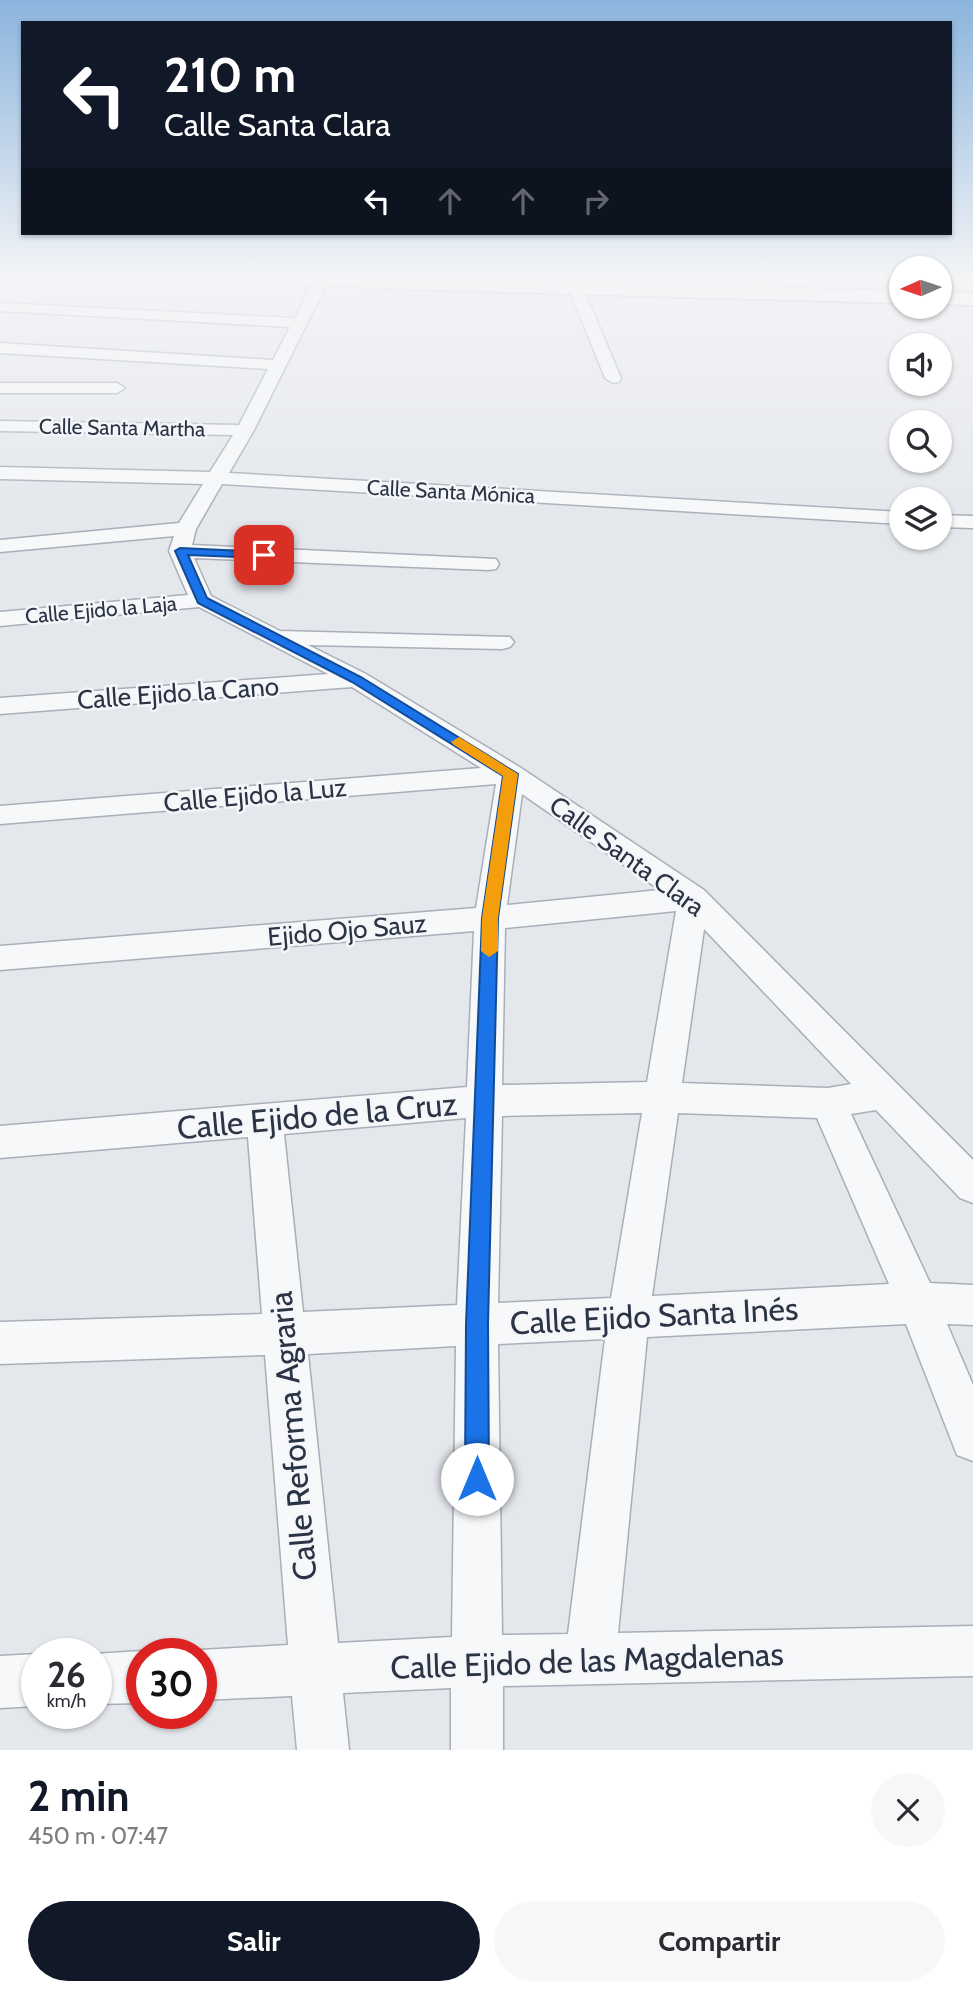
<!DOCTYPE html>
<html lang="es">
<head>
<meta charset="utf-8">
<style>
  :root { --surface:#fff; --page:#f7f7f7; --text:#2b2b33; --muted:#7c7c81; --accent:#111827 }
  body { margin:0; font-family:Cabin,sans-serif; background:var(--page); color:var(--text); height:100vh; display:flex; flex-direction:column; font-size:26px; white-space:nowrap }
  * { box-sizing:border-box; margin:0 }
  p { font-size:23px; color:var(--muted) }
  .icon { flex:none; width:38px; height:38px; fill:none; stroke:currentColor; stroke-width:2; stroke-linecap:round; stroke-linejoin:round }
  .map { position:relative; height:1750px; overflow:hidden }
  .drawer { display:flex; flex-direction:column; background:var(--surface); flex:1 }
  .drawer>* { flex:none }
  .top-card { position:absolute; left:21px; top:21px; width:931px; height:214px; border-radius:0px; box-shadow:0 2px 5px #0004; background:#111827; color:#fff; overflow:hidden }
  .needle { width:46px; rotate:267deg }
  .buttons { position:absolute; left:889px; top:256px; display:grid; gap:14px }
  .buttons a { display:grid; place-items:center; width:63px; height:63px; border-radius:50%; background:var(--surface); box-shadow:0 2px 5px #0004; font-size:35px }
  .speed { position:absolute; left:21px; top:1638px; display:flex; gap:14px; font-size:35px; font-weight:700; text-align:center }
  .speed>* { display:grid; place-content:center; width:91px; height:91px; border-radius:50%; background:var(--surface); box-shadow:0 2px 5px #0004; line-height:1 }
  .speed small { font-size:18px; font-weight:400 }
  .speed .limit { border:10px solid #d22; background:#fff; color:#111 }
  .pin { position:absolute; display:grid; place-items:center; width:60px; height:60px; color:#fff; margin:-30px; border-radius:14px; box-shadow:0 4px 10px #0006 }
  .me { position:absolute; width:77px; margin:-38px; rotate:0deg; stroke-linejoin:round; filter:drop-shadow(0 0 5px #0008) }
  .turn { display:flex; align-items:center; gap:24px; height:147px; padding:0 28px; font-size:32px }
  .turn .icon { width:91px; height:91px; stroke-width:2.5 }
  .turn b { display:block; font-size:49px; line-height:60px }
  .lanes { display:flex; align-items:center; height:66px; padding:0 28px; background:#0003; justify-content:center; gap:35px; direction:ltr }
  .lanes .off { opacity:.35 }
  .round { display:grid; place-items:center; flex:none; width:74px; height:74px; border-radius:37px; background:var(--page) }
  .summary { display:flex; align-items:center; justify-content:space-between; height:119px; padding:0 28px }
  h1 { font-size:42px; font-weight:800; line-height:52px; color:var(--accent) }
  .cta { display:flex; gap:14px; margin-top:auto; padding:14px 28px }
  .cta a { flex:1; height:80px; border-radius:42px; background:var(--accent); color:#fff; font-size:28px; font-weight:800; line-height:80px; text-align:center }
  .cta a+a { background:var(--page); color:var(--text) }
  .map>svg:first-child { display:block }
</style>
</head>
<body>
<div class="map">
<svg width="973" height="1750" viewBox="0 0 973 1750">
  <rect width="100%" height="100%" fill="#e4e7ec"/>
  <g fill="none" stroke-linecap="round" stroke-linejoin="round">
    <g stroke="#a9aeb7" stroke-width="3">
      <path id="minor" d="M564,276H578L621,378L619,382L613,383L605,378Z
        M752,276H766L780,295L778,298H768Z
        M321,277L328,281L254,430L229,473L901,512V524L222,484L196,529L192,545L496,559L499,564L496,569L488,570L194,558L211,596L280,631L510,637L514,642L510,647L502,649L308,645L366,674L521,768L704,890L973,1160V1203L960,1198L876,1110L851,1114L930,1283L973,1285V1325L947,1324L973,1385V1461L957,1455L906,1324L647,1337L618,1633L973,1626V1676L503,1686V1750H451V1688L343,1693L349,1750H297L292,1696L201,1700V1654H191L201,1650L288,1645L265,1355L0,1364V1322L262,1314L248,1137L0,1158V1126L467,1087L474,931L0,970V946L476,908L496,784L0,824V806L481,768L352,687L0,714V698L328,674L199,607L0,626V612L188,595L169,551L174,536L0,552V540L179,523L203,484L0,479V467L210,472L233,435L0,431V421L239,425L268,369L0,353V343L273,360L290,327L0,311V303L295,318L314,281ZM522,794L660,890L507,905ZM676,911L647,1082L502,1085L505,928ZM704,929L851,1084L828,1088L682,1083ZM642,1113L611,1298L498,1303L502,1116ZM678,1113L817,1118L889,1284L652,1296ZM466,1118L457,1305L303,1312L284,1134ZM605,1339L568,1634L502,1635L498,1344ZM456,1346L452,1637L338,1643L308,1354Z
        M0,383H117L125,388L117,393H0Z
        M940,515L973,516V528L940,527Z
        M142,1651L147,1654H142V1703L96,1704V1654H93Z
        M37,1654V1706L0,1708V1656Z"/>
    </g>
    <g stroke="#a3abb8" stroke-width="4">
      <path id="major" d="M239,276H364L901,291V303L404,289L248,281Z
        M940,292L973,293V305L940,304Z"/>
    </g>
    <use href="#minor" fill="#f7f8fa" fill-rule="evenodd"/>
    <use href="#major" fill="#fff" fill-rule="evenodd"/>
  </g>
  <linearGradient id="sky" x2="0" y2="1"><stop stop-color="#8bb4dd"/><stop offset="0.53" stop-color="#f3f4f6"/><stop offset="1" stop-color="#f3f4f6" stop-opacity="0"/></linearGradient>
  <rect width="973" height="522" fill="url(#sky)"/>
  <path fill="#1a73e8" stroke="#114b97" stroke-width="2" d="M180,548L268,552L270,555L264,558L188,555L207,598L361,677L518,774L498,918L488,1324L489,1479L486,1488L477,1492L469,1488L465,1479L466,1324L482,918L503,776L352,682L198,603L175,551Z"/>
  <path fill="#f59e0b" d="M459,737L518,774L498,918V951L489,957L481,951L482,918L503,776L454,745L451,742Z"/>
  <g text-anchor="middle" stroke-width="5" stroke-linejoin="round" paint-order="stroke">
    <g font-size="21" fill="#2b3445" stroke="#f4f6f9">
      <text transform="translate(122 428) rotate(1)" y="7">Calle Santa Martha</text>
      <text transform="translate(451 492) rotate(3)" y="7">Calle Santa Mónica</text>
      <text transform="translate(101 610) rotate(-5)" y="7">Calle Ejido la Laja</text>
    </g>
    <g font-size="26" fill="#2b3445" stroke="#f4f6f9">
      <text transform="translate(178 693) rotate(-4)" y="9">Calle Ejido la Cano</text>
      <text transform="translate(255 795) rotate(-5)" y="9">Calle Ejido la Luz</text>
      <text transform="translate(627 856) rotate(36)" y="9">Calle Santa Clara</text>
      <text transform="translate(347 930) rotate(-5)" y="9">Ejido Ojo Sauz</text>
    </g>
    <g font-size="32" fill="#2b3445" stroke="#f4f6f9">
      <text transform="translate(317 1116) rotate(-5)" y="11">Calle Ejido de la Cruz</text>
      <text transform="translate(654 1316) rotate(-3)" y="11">Calle Ejido Santa Inés</text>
      <text transform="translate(293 1436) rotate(-95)" y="11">Calle Reforma Agraria</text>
      <text transform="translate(587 1661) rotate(-2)" y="11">Calle Ejido de las Magdalenas</text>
    </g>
  </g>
</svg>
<div class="buttons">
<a><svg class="needle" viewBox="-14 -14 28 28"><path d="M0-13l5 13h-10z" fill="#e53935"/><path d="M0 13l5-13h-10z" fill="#7c7c81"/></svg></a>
<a><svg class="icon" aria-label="sound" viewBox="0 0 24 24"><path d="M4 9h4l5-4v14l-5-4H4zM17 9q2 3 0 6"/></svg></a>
<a><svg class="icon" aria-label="search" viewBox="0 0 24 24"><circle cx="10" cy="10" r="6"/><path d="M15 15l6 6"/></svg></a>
<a><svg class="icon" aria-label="layers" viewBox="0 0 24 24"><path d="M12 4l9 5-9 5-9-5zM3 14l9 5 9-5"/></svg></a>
</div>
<div class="speed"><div>26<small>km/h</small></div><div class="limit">30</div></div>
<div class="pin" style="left:264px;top:555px;background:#d93025"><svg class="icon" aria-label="arrive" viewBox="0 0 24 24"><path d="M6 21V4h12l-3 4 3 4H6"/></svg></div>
<svg class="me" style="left:477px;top:1479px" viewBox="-20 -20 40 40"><circle r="19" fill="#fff"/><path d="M0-13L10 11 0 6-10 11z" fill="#1a73e8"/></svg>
<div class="top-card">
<div class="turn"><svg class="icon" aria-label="left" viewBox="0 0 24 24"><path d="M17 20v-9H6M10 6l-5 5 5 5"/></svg><div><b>210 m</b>Calle Santa Clara</div></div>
<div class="lanes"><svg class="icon" aria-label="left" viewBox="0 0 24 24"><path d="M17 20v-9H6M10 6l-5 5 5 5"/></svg><svg class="icon off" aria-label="ahead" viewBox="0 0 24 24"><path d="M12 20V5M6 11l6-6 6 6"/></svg><svg class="icon off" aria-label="ahead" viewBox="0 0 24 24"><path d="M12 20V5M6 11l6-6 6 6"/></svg><svg class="icon off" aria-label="right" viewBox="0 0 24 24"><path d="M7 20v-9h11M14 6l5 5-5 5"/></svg></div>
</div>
</div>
<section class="drawer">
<div class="summary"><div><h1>2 min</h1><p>450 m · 07:47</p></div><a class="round"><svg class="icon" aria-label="close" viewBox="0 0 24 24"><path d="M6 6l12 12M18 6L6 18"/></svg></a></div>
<div class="cta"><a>Salir</a><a>Compartir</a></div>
</section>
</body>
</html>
